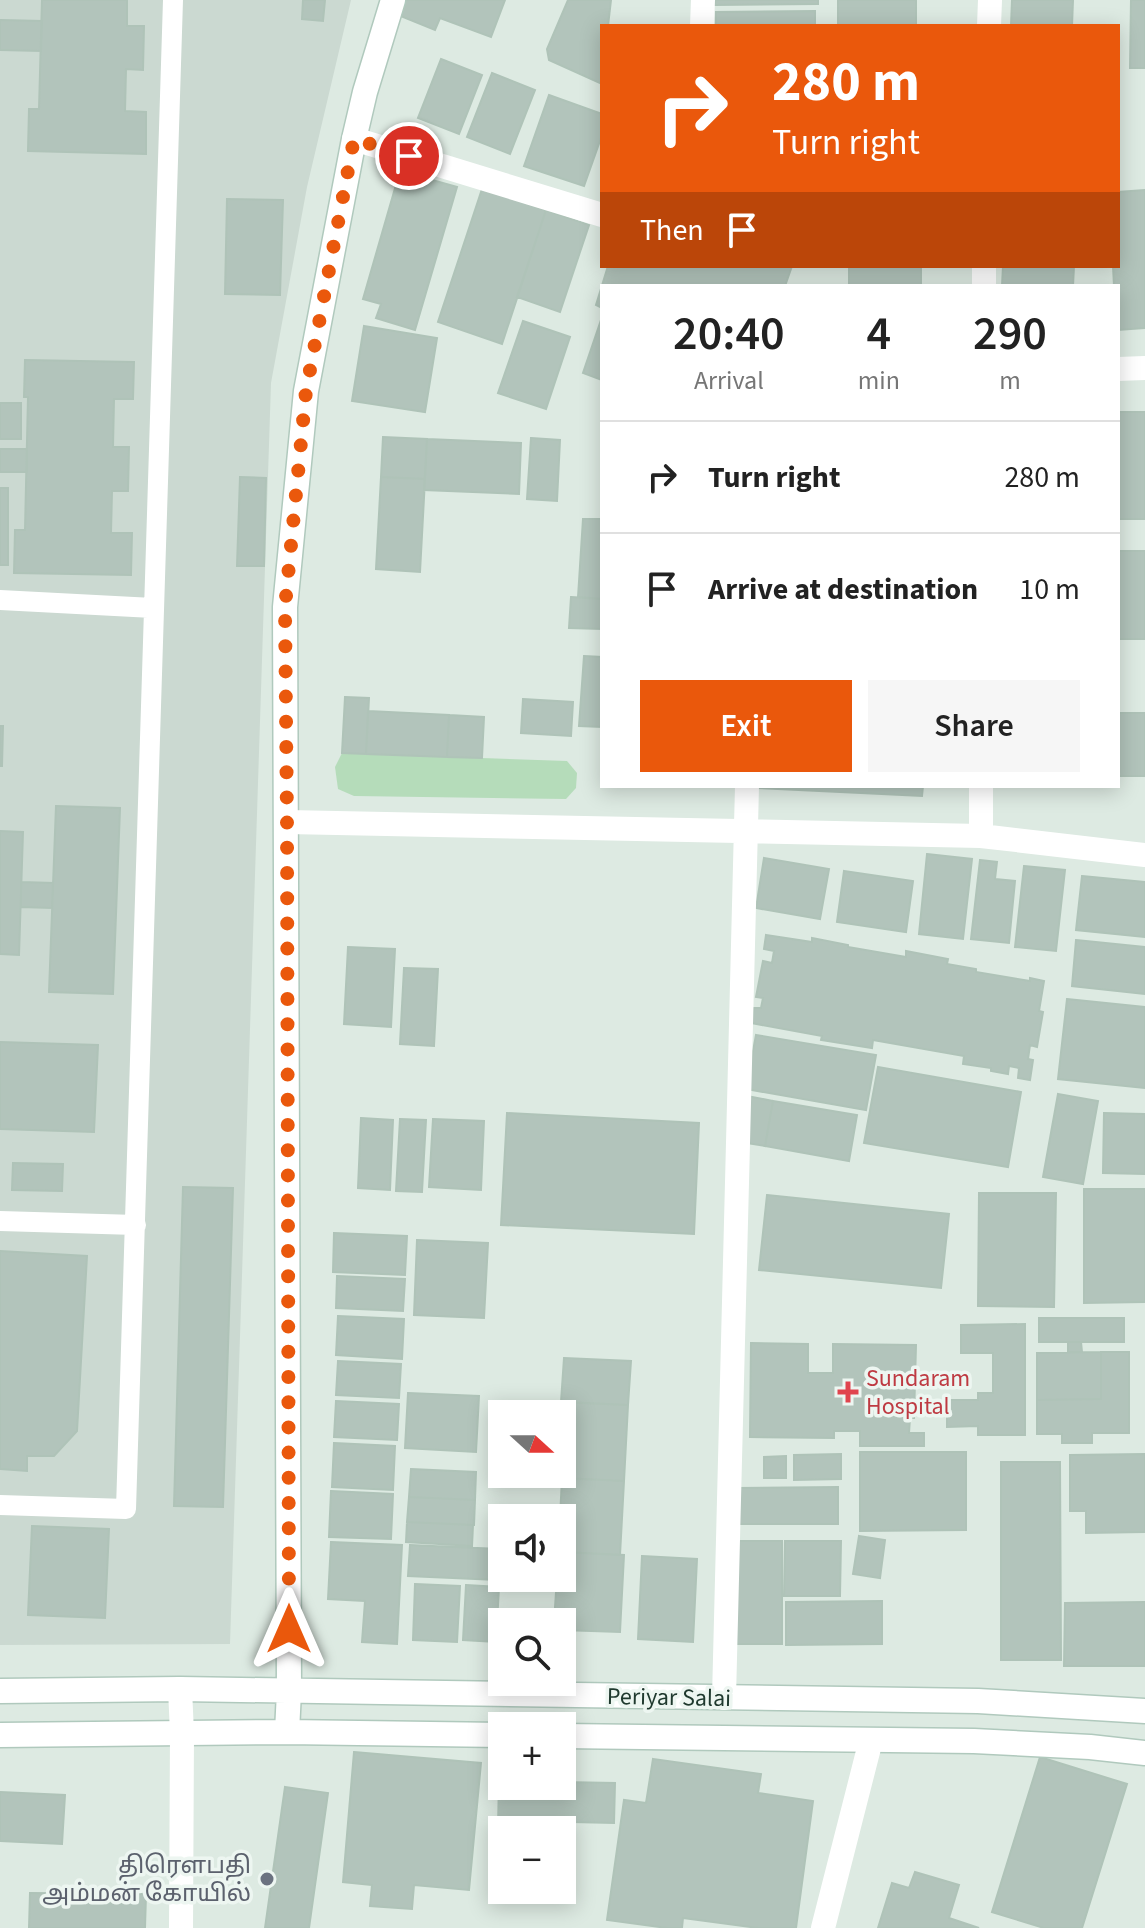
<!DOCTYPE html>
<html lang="en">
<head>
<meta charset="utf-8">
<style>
  :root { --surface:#fff; --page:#f6f6f6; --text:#222; --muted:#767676; --line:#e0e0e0; --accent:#ea580c }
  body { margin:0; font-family:"Source Sans 3","Noto Sans Tamil",sans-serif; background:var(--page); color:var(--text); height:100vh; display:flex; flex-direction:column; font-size:30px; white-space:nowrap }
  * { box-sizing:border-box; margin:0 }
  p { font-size:26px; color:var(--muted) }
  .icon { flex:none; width:44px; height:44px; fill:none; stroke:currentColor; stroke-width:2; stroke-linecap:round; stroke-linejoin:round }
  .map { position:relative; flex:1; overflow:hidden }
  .drawer { position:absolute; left:600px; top:284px; width:520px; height:504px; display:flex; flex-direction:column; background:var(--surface); border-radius:0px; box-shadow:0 4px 20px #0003 }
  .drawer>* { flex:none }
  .banner { position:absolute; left:600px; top:24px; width:520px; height:244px; border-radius:0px; box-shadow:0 4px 20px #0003; background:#ea580c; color:#fff; overflow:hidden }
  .needle { width:52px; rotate:111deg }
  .controls { position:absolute; left:488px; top:1400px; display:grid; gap:16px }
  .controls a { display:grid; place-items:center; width:88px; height:88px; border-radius:0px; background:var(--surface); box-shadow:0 4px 20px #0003; font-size:40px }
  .pin { position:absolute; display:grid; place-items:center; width:68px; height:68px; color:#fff; margin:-34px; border:4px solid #fff; border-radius:50%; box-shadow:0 2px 8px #0007 }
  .me { position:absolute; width:88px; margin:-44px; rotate:0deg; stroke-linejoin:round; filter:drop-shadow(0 0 6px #0008) }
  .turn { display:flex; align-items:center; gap:28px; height:168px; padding:0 40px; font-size:36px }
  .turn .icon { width:104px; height:104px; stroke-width:2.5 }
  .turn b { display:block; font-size:56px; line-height:68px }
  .then { display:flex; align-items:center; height:76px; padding:0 40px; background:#0003; gap:16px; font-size:30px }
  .eta { display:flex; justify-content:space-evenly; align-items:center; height:136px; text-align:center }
  .eta b { font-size:48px; font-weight:600; line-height:56px }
  .primary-button { display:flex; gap:16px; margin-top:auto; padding:16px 40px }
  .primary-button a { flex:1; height:92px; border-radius:0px; background:var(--accent); color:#fff; font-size:32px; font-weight:600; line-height:92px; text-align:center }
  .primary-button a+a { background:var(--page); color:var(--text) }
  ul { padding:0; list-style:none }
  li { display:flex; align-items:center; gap:24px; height:112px; padding:0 40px; border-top:2px solid var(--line) }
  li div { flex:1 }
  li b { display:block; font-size:30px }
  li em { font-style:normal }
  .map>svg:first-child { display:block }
</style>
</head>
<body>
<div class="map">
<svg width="1145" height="1928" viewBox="0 0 1145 1928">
  <rect width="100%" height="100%" fill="#ddeae2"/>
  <path fill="#cbd9d1" d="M0,0H351L307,187L271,383L230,1644L0,1645Z"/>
  <path fill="#b5dcba" d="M342,753L567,761L577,773L576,788L566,799L354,796L338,789L335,767Z"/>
  <path fill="#b2c4bb" stroke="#afc3b8" stroke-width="2" d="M42,0H127V26H144L143,70L126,69L125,111L146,112V154L28,151L29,109H39Z
    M303,0H325L323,21L302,19Z
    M404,0H505L491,37L440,18L435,30L398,15Z
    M568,0H611L608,26H602V84L549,60L547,49Z
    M715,0H818V4L715,5Z
    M838,0H916V26H838Z
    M1012,0H1073L1072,26H1011Z
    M1131,0H1145V68H1130Z
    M815,11V26H716V12Z
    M0,20L42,21L41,51L0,50Z
    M441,59L482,75L459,134L418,118Z
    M492,73L535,90L510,154L467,137Z
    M549,95L602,114V135L584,186L524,166Z
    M400,171L457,187L415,330L376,318L381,304L363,299Z
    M482,189L546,210L502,344L438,322Z
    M1145,190V328L1118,330V286H1114L1113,266H1118V192Z
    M227,199L283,200L280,295L225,294Z
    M546,210L589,225L560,312L517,297Z
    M608,266H792L785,286H602V308L596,305Z
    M849,266H921V286H849Z
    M1003,266H1074L1073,286H1002Z
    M602,317V380L583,373Z
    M523,321L570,337L546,409L498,393Z
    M364,326L437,338L425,412L352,401Z
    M25,360L134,362L133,399H114L113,447H129L128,491H112L111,533H132L131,575L14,573L15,530H25L28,397H24Z
    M0,403H21V439H0Z
    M1118,412H1145V519H1118Z
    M383,437L427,439L425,479L381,477Z
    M531,438L560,440L557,501L527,499Z
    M427,439L521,443L519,494L424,490Z
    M0,449H27V472H0Z
    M240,477L266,478L264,566H237Z
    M381,477L425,479L420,572L376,569Z
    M0,488H8V565H0Z
    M583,519H602V599L578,597Z
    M1118,551H1145V639H1118Z
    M571,597L602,599V629L569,628Z
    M584,656L602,657V727L579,726Z
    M345,697L369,698L366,754L342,753Z
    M523,699L573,702L571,736L521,733Z
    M368,711L449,715L447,757L366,754Z
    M1118,713H1145V776H1118Z
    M449,715L484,717L482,758L447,757Z
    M0,726H3L2,766H0Z
    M758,786H923L922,796L758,788Z
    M56,806L120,808L113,994L49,992Z
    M0,831L23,832L19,955L0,954Z
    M927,854L972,859L963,939L919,934Z
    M764,858L829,869L820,919L756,908Z
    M980,860L997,862L995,879L1015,881L1009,943L971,939Z
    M1024,866L1065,870L1056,951L1015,947Z
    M844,871L913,881L906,932L837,922Z
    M1082,876L1145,882V937L1076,930Z
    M21,882L53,883L52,908L21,907Z
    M766,935L812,942V938L848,945V947L906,957V951L948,959L947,964L976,969V972L1030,981V978L1044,981L1039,1011L1043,1012L1037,1047L1030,1045L1028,1059L1033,1060L1030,1080L1018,1078L1019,1068L1009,1066L1008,1074L991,1071V1068L963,1064L964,1056L873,1040L872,1048L821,1040L822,1036L751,1023L754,1008H761L763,998L756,997L763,961L772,963L774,951L764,949Z
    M1076,940L1145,947V994L1072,986Z
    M348,947L395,949L391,1027L344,1024Z
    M404,968L438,969L434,1046L400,1044Z
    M1067,999L1145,1007V1088L1058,1079Z
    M756,1035L876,1055L866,1110L746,1089Z
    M0,1042L98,1045L94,1132L0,1129Z
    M878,1067L1021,1092L1008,1167L864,1143Z
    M1058,1094L1098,1101L1083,1184L1043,1177Z
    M747,1096L773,1101L765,1146L740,1142Z
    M773,1101L857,1115L849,1161L765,1146Z
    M507,1113L699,1123L694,1234L501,1225Z
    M1104,1113L1145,1114V1174L1103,1173Z
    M361,1118L393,1120L390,1190L358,1188Z
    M400,1119L426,1120L422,1192L396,1191Z
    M433,1119L484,1121L481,1190L429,1187Z
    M13,1163L63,1164L62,1191L12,1190Z
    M183,1187L233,1188L223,1507L174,1506Z
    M1084,1189H1145V1302L1084,1303Z
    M979,1193H1056L1054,1307L978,1306Z
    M767,1195L949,1214L941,1288L759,1270Z
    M334,1233L407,1236L405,1275L333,1272Z
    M417,1240L488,1243L484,1318L414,1315Z
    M0,1251L87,1256L77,1431L54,1456H27V1471L0,1469Z
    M337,1276L405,1279L403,1311L336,1308Z
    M338,1316L404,1319L402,1359L336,1355Z
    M1039,1318H1124V1342H1039Z
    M1025,1324V1435H978V1426L947,1427V1400H978V1393H993V1353H961V1325Z
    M1068,1342H1081L1082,1352H1068Z
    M751,1343L808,1344V1373H833V1344L916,1345L914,1418H910L909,1433H924V1446H860V1431H834V1438L750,1437Z
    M1101,1352V1399L1037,1400V1353Z
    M1101,1352H1129V1433H1092V1443H1062V1434H1037V1400L1101,1399Z
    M564,1358L631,1361L628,1405L561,1402Z
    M338,1361L401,1364L399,1398L336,1395Z
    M408,1393L479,1396L476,1452L405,1448Z
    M336,1401L399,1404L397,1440L334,1437Z
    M565,1402L628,1405L624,1481L561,1478Z
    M334,1443L395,1446L393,1490L332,1487Z
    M860,1452H966V1530L860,1531Z
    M841,1454V1479L794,1480V1455Z
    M1145,1454V1532L1086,1533V1511H1070V1455Z
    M786,1456V1478H764V1457Z
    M1001,1462H1060L1061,1660H1001Z
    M411,1469L476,1472L475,1500L409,1497Z
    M562,1478L624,1481L620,1555L562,1552V1518H560Z
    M838,1487V1524H739V1488Z
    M331,1491L393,1494L391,1539L329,1537Z
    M409,1497L475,1500L474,1525L407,1522Z
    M407,1522L473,1525L472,1546L406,1542Z
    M32,1526L109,1529L105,1618L28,1615Z
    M859,1536L885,1540L880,1578L853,1574Z
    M737,1541H782V1644H737Z
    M785,1541H841L840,1596H784Z
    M331,1542L402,1545L397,1644L362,1642L365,1601L328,1599Z
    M410,1545L499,1549L497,1580L408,1576Z
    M562,1552L624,1555L620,1632L562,1630V1622H554L557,1578H562Z
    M642,1556L697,1559L693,1642L638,1639Z
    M415,1584L460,1586L457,1642L413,1640Z
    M466,1585L499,1587L496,1642L463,1640Z
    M882,1601V1644L786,1645V1602Z
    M1145,1602V1666H1064L1065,1603Z
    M354,1752L481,1763L469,1890L414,1885L412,1909L370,1906L372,1885L343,1882Z
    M1040,1757L1127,1784L1082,1928H1044L992,1912Z
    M653,1759L761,1774L758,1793L813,1801L796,1928H758L683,1918L682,1928H667L607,1920L624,1800L646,1803Z
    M499,1780H502V1786H562V1782L615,1783L614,1823L527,1821V1830H502V1875L497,1874Z
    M285,1787L328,1793L309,1928H265Z
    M0,1792L65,1795L62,1844L0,1841Z
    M915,1872L959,1885L949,1918L979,1928H878L892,1883L909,1888Z
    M30,1893L146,1894L145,1928H29Z"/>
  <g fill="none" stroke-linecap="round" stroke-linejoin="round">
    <g stroke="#b0c9bd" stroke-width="27">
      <path id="secondary" d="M0,1691L180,1689L978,1701L1145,1711
        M287,1732L289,1691L285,607L306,391L354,139L365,92L393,0
        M0,1735L287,1732L502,1735
        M562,1736L974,1741L1090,1747L1145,1753"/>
    </g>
    <path stroke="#fff" stroke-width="20" d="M0,600L153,608
      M0,1221L136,1225
      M0,1505L126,1509L173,0"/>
    <path stroke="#fff" stroke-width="24" d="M702,26L703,0
      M989,26L990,0
      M354,139L602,215
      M984,286V266
      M1118,369L1145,368
      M981,786V836L1145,855
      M287,822L981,836
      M180,1689L182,1733L181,1928
      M724,1698L747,786
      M823,1928L871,1740"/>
    <use href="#secondary" stroke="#fff" stroke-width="24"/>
  </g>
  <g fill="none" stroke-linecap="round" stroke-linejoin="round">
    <path stroke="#ea580c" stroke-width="14" stroke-dasharray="0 25.2" d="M289,1629L287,822L285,607L306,391L354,139L409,156"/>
  </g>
  <path fill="#e0444e" stroke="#edf6f1" stroke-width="3" d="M844 1380h8v8h8v8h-8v8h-8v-8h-8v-8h8z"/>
  <circle fill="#6b7280" stroke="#edf6f1" stroke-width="3" cx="267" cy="1879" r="8"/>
  <g text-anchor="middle" stroke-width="7" stroke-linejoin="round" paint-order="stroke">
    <g font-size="24" fill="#be3a42" stroke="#edf6f1" text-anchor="start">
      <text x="866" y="1386">Sundaram<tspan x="866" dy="28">Hospital</tspan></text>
    </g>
    <g font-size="24" fill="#1f392e" stroke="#edf6f1">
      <text transform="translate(669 1697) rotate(1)" y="8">Periyar Salai</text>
    </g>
    <g font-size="24" fill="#5b616d" stroke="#edf6f1" text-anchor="end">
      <text x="251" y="1873">திரௌபதி<tspan x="251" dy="28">அம்மன் கோயில்</tspan></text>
    </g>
  </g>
</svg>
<div class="controls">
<a><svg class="needle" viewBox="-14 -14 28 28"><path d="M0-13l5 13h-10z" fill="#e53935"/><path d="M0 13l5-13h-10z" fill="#767676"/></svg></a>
<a><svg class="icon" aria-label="sound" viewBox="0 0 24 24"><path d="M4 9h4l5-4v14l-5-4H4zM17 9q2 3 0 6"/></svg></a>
<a><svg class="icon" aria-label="search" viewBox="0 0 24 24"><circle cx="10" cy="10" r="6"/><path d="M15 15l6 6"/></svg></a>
<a>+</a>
<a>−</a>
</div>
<div class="pin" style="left:409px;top:156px;background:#d93025"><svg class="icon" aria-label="arrive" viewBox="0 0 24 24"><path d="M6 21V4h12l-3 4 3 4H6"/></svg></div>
<svg class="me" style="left:289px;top:1629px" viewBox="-20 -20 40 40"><path d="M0-17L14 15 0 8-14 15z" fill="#ea580c" stroke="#fff" stroke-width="4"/></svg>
<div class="banner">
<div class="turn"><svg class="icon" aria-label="right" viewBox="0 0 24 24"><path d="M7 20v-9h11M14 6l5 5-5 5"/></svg><div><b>280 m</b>Turn right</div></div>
<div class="then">Then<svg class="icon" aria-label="arrive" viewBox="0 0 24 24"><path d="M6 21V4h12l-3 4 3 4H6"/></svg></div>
</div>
<section class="drawer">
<div class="eta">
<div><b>20:40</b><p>Arrival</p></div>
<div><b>4</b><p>min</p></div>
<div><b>290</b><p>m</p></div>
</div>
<ul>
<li><svg class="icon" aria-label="right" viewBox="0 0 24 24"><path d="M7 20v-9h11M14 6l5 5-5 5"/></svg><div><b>Turn right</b></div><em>280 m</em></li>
<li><svg class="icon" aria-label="arrive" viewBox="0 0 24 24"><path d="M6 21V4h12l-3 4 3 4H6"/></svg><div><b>Arrive at destination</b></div><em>10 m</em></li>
</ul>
<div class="primary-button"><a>Exit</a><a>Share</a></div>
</section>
</div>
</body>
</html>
